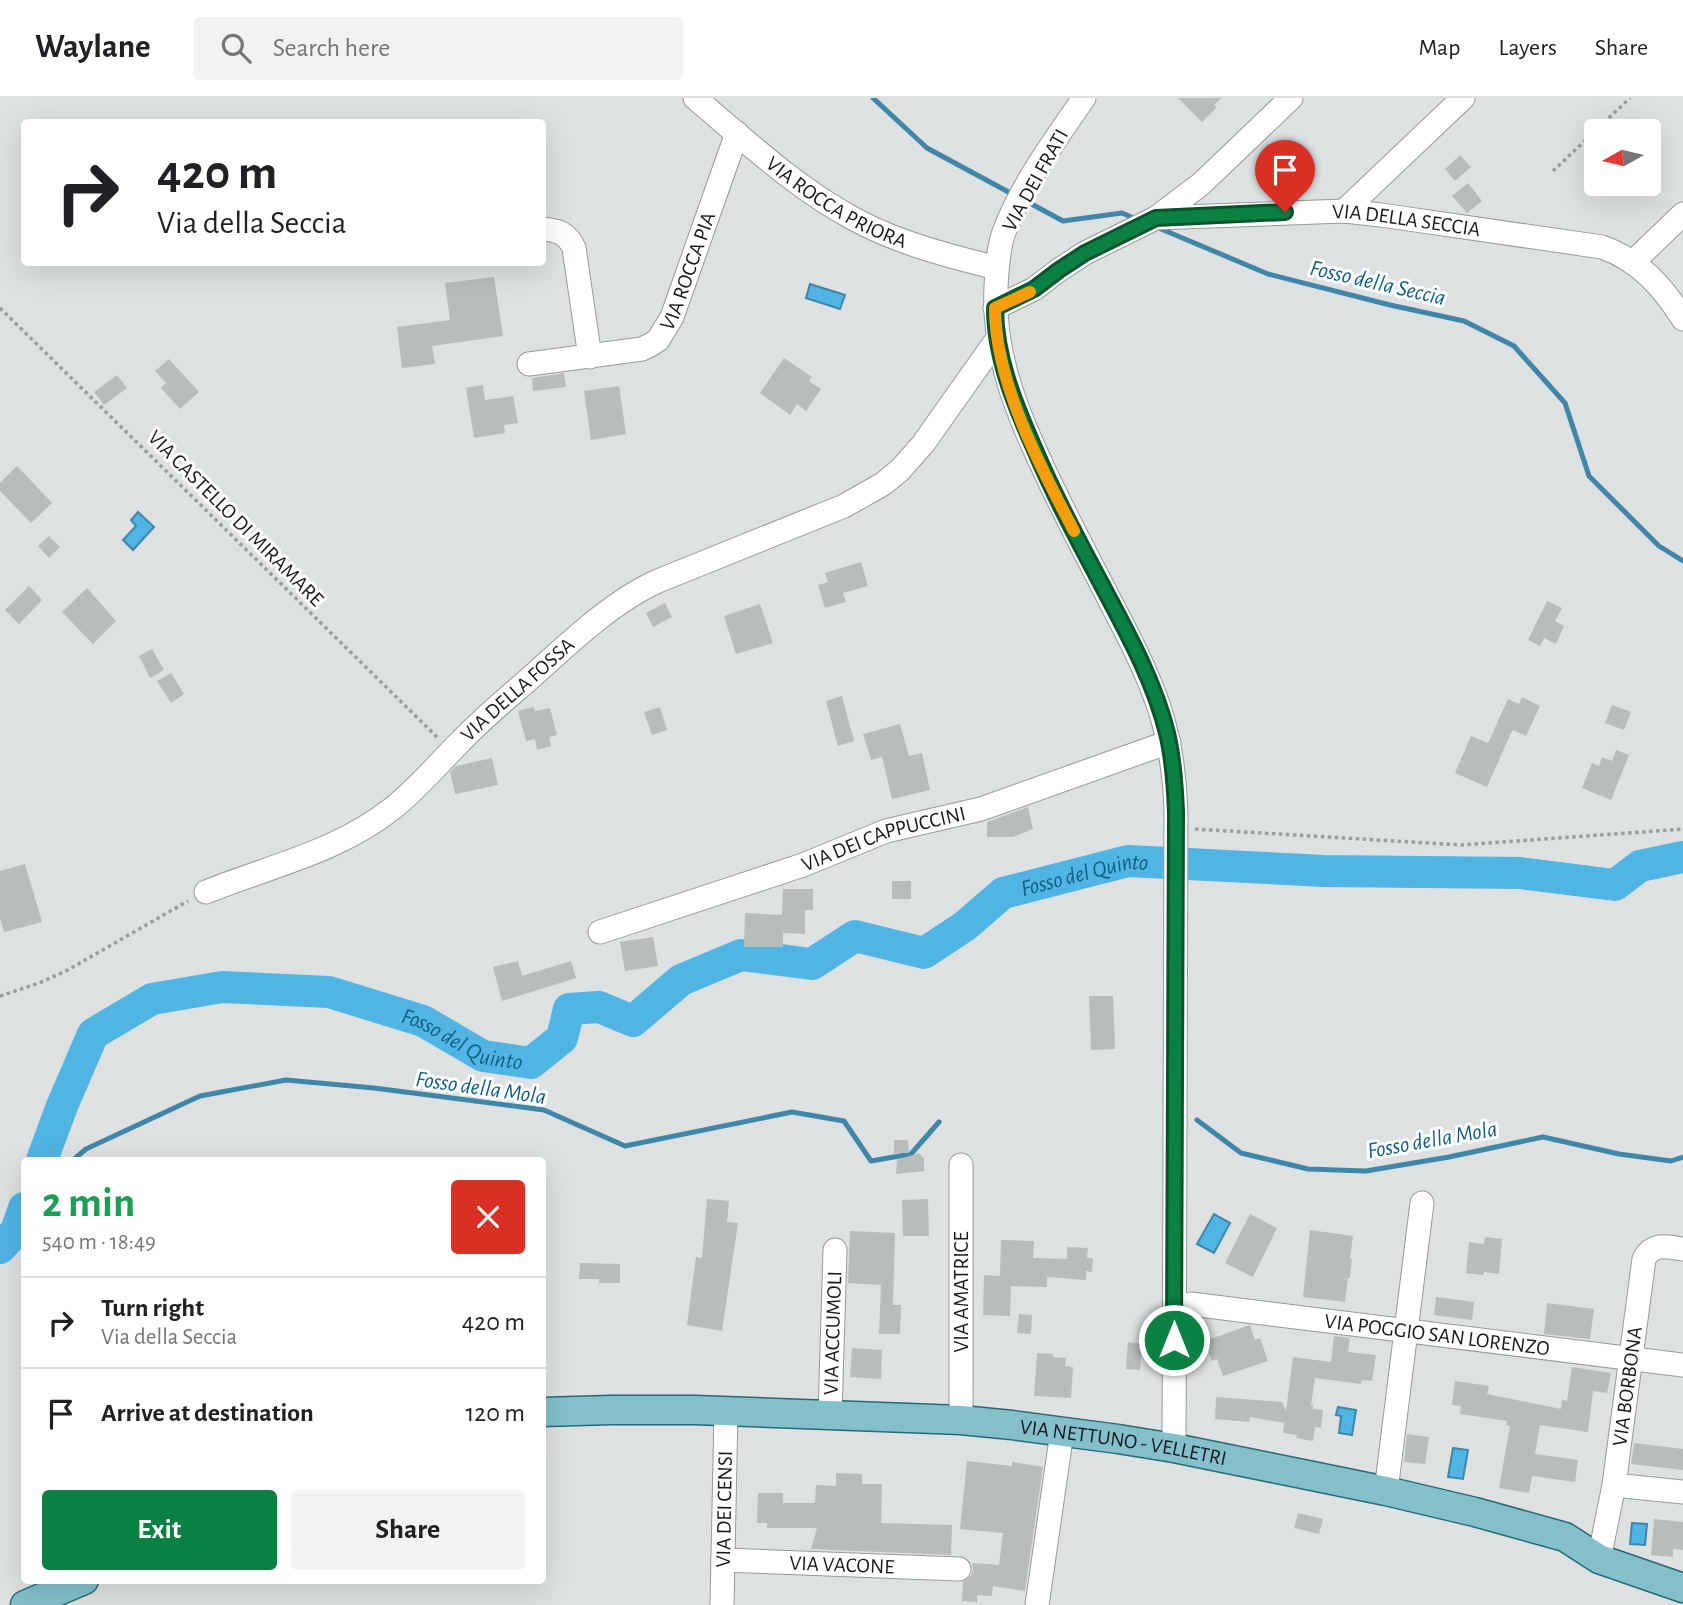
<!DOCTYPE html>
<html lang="en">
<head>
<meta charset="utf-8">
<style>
  :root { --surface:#fff; --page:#f2f2f2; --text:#202124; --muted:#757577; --line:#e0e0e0; --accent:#0b8043 }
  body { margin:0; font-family:"Alegreya Sans",sans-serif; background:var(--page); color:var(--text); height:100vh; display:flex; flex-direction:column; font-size:26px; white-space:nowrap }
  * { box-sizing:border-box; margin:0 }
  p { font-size:23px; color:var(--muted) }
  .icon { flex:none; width:38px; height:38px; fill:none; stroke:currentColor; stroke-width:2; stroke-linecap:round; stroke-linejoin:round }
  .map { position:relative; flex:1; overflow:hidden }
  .side { position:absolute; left:21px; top:1059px; width:525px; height:427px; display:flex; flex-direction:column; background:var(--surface); border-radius:7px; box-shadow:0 7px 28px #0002 }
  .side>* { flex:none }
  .hud { position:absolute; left:21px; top:21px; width:525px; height:147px; border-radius:7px; box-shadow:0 7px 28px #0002; background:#fff; color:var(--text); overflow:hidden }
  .needle { width:46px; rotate:262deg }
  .fabs { position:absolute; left:1584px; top:21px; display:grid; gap:14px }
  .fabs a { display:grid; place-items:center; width:77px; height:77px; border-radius:7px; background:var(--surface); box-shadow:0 7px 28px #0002; font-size:35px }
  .pin { position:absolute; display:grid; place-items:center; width:60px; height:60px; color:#fff; margin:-72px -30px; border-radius:50% 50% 50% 0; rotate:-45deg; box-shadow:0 0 7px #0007 }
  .pin .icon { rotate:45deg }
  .me { position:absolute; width:77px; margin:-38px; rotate:0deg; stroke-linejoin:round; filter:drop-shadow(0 0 5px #0008) }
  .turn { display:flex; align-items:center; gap:24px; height:147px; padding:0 21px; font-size:32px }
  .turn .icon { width:91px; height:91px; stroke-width:2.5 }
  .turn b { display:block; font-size:49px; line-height:60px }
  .round { display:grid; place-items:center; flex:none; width:74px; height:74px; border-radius:7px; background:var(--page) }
  .overview { display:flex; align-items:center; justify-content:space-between; height:119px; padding:0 21px }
  h1 { font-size:42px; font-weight:600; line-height:52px; color:#1e9e55 }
  .cta { display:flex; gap:14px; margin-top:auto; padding:14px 21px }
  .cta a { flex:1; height:80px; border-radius:7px; background:var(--accent); color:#fff; font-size:28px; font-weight:600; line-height:80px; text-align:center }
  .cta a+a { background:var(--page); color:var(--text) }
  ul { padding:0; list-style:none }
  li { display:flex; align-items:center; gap:21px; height:91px; padding:0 21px; border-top:2px solid var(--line) }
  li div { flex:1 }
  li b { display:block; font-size:26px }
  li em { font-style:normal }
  header { display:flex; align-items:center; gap:42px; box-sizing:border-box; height:98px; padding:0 35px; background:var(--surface); border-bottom:2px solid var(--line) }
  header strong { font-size:33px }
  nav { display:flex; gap:38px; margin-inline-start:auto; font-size:24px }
  .search { width:490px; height:63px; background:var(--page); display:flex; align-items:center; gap:18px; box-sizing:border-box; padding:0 24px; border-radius:7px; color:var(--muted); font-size:26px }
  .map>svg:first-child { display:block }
</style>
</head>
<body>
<header>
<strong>Waylane</strong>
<div class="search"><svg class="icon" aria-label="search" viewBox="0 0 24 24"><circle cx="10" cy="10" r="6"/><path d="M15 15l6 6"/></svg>Search here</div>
<nav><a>Map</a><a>Layers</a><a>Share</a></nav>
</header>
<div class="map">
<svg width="1683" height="1507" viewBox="0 0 1683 1507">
  <rect width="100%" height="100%" fill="#dde1e1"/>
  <path fill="#50b4e5" stroke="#3f86a8" stroke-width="2" d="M810,186L845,197L840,211L806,200Z
    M138,414L154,429L133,452L123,442L136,428L131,422Z
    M1214,1116L1230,1125L1214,1155L1197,1146Z
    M1338,1309L1356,1312L1352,1337L1339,1335L1341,1318L1336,1317Z
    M1453,1350L1468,1352L1463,1381L1448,1379Z
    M1632,1425L1647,1426L1645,1447L1630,1446Z"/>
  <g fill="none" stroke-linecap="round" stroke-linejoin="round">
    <path stroke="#3f86a8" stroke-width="5" d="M873,0L927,50L1014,97
      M1026,103L1063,123L1122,115L1138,122
      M1154,128L1268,176L1390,207L1464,223L1514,248L1565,305L1589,378L1659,448L1683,463
      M1197,1022L1241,1055L1308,1071L1366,1073L1449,1059L1543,1039L1619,1056L1671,1063L1683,1059
      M73,1062L86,1051L200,998L286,982L374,990L544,1012L625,1048L792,1014L844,1023L871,1063L911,1056L939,1024"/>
    <g stroke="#50b4e5" stroke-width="32">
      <path id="s1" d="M42,1062L62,1008L93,936L152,901L222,889L329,894L423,923L483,958L531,965L562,940L569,911L599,909L633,923L681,882L741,857L812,866L855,838L924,855L965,828L1003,795L1128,763L1324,773L1520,775L1615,787L1640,768L1683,759"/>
      <path d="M0,1150L16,1133L24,1110"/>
    </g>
  </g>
  <path fill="#b8bcba" d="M1178,0H1221L1214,7L1217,9L1202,24Z
    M1460,57L1471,69L1455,83L1445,71Z
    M1468,85L1482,103L1467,115L1452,98Z
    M494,179L503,238L432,248L435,266L402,270L397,229L450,222L445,185Z
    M784,260L812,279L809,283L821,291L806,313L797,306L790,317L760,295Z
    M169,261L199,294L180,311L161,290L166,285L155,273Z
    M564,275L566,289L533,293L532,280Z
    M117,277L127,290L104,307L94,294Z
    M483,287L485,302L513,298L518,325L504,327L505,335L474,340L466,290Z
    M619,288L626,336L591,342L584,293Z
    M17,368L52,405L31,425L0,393V385Z
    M49,438L60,449L49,460L38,448Z
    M861,464L868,488L843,495L846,504L825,510L818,487L828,484L825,475Z
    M29,488L42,502L19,526L5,512Z
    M87,490L116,523L93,546L62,514Z
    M1547,503L1562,510L1555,523L1564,528L1556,546L1544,540L1540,548L1528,542Z
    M665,505L672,519L653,529L646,515Z
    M760,506L773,545L736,556L724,518Z
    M152,551L164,572L150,580L139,558Z
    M171,575L184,596L171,605L157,583Z
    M842,598L854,643L838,648L826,603Z
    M1522,599L1540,608L1526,638L1513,632L1511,635L1487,689L1455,675L1471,638L1488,645L1508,601L1519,606Z
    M1612,607L1631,614L1624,632L1605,625Z
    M534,609L535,613L550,610L557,637L549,639L551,648L537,652L535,641L526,643L518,613Z
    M660,609L667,632L652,637L644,614Z
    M900,626L909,658L922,655L930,692L892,701L882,659L871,662L863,636Z
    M1616,652L1629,657L1611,702L1582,690L1592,665L1599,668L1602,659L1612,663Z
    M492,660L498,687L455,696L450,674L456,668Z
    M1028,709L1033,731L1013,739H987V724Z
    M25,766L42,824L4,834L0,820V773Z
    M892,783H911V801H892Z
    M783,791H813V812H805V836L783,835V849H744L745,815L782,817Z
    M653,839L658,868L625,873L620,844Z
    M518,863L522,878L571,863L576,880L502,903L493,869Z
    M1089,898H1113L1115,951L1091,952Z
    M894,1042H908L909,1055H894Z
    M919,1055L924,1061V1073L896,1076L897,1062Z
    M707,1101L729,1103L727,1124L738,1125L722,1233L687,1227L696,1159L702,1160Z
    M928,1101L929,1138H903L902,1102Z
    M1250,1116L1277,1130L1253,1179L1225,1165Z
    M1310,1132L1353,1138L1350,1161H1352L1350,1180H1348L1345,1204L1303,1199Z
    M850,1133L895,1135L893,1207H901L900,1236H879L881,1187L848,1185Z
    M1485,1139L1502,1141L1499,1176L1484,1174L1483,1177L1466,1175L1469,1144L1484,1146Z
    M1001,1142L1034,1143L1033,1160L1067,1161V1149L1088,1150L1087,1160H1093L1092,1174L1086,1173V1182L1047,1179V1189L1011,1188L1010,1218L983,1217L984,1177L1000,1178Z
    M580,1165L620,1166V1185H599V1181H579Z
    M1436,1199L1474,1204L1472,1222L1434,1217Z
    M1547,1205L1594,1211L1590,1241L1544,1236Z
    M1019,1216L1032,1217L1031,1236L1017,1235Z
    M1250,1227L1255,1242L1260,1240L1268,1263L1223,1278L1217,1261L1212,1263L1205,1243Z
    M1334,1238L1350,1240L1348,1254L1376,1257L1372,1283L1362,1282L1361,1286L1315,1280L1311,1307H1313V1311L1323,1312L1321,1330L1315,1329L1313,1343L1296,1340L1297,1337L1283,1335L1284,1325L1250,1319L1249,1324L1215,1321L1216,1299L1282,1304L1286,1313L1293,1259L1331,1264Z
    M1128,1244L1142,1246L1140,1272L1126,1271Z
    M852,1250L882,1252L881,1281L850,1279Z
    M1037,1255L1053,1256V1259L1066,1260L1065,1268L1073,1269L1071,1300L1034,1298Z
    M1572,1269L1611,1275L1607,1295L1593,1293L1588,1334L1540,1327L1535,1356L1578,1362L1575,1384L1532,1378L1529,1395L1499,1390L1510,1328L1506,1327L1507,1323L1460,1316L1461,1308L1452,1307L1455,1283L1489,1288L1487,1296L1561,1311L1562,1302L1567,1303Z
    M1407,1336L1429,1339L1425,1366L1404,1364Z
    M1634,1345L1683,1351V1372L1631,1366Z
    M967,1363L1012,1368V1364L1043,1369L1025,1493L993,1488L992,1498L977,1497V1504L962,1503L963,1484L971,1478L973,1472L972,1465L999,1467L1003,1435L960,1431Z
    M836,1375L862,1376V1386H882L881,1425L952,1427L951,1457L811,1451L817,1430H767V1425H757L758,1395H783V1405H815L816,1387L836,1388Z
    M1298,1415L1323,1421L1319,1436L1294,1430Z
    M1654,1421L1683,1424V1452L1673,1451V1459L1651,1457Z"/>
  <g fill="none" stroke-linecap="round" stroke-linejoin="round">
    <g stroke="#969a9a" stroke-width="25">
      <g id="minor">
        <path id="s2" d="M695,0C746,43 795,89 854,121C898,145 949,158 997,170"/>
        <path d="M1084,0C1057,39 1018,92 1003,137C998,153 997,171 996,189C993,247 1011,300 1035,352C1057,402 1083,450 1108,499C1127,535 1146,571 1159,609C1170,643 1175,678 1176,714L1174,1350"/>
        <path d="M1344,113L1463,0"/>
        <path d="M1156,120L1201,86L1291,0"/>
        <path d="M542,131C558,132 567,135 574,150L590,259"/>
        <path d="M1633,164L1683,116"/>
        <path id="s3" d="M995,210L1034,191L1059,172L1085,155L1156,120L1344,113L1381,117L1602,149C1639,162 1663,189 1683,221"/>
        <path id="s4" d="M529,266L642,251L652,246L658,242L672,219L737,35"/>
        <path id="s5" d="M206,794C270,768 338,754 393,710C418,690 439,665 461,643C482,621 505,602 528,582C566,548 611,504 658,483L844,408L883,386L900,372L923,346L998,240"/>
        <path id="s6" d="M600,834L803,767L886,733L981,711L1169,644"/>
        <path id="s7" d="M1191,1206L1683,1267"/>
        <path id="s8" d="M830,1317L835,1152"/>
        <path d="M961,1322V1067"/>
        <path d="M1614,1387L1683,1394"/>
        <path d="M1386,1393L1422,1105"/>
        <path id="s9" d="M1599,1461L1614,1387L1644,1161C1653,1144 1667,1149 1683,1151"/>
        <path id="s10" d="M723,1462L959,1471"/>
        <path id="s11" d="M722,1507L726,1313"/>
        <path d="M1037,1507L1062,1334"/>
      </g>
    </g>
    <g stroke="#286a76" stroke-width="31">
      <g id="major">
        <path id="s12" d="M542,1314L611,1312H695L961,1322L1012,1327L1118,1341L1174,1350L1268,1369L1386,1393L1475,1414L1565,1439L1599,1461L1683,1490"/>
        <path d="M25,1507L84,1482"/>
      </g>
    </g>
    <path stroke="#9a9d9d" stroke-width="3.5" stroke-dasharray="3.5 3.5" stroke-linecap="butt" d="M1553,73L1630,0
      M0,210L437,639
      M1195,731L1461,747L1683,731
      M0,898L39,885L66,873L188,803"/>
    <use href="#minor" stroke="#fff" stroke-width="23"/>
    <use href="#major" stroke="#83c0cb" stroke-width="28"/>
  </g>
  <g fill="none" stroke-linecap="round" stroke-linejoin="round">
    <g stroke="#07532c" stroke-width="18">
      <path id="route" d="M1174,1242L1176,714C1175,687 1173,660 1167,635C1154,583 1128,536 1103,489C1079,444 1055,399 1035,352C1015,307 995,259 995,210L1034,191L1059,172L1085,155L1156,120L1285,114"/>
    </g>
    <use href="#route" stroke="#0b8043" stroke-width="12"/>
    <path stroke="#f59e0b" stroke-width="12" d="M1030,194L995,210C995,284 1040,368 1074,433"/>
  </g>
  <g text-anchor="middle" stroke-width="6" stroke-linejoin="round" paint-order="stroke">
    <g font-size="21" fill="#181919" stroke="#fff">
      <text transform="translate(1035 82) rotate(-61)" y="7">VIA DEI FRATI</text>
      <text dy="7" stroke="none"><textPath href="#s2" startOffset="177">VIA ROCCA PRIORA</textPath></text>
      <text dy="7" stroke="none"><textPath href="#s3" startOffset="436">VIA DELLA SECCIA</textPath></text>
      <text dy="7" stroke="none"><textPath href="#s4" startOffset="208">VIA ROCCA PIA</textPath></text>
      <text transform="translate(236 420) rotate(45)" y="7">VIA CASTELLO DI MIRAMARE</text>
      <text dy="7" stroke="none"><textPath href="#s5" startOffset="378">VIA DELLA FOSSA</textPath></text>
      <text dy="7" stroke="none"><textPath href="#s6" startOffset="299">VIA DEI CAPPUCCINI</textPath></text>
      <text transform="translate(961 1194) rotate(-90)" y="7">VIA AMATRICE</text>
      <text dy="7" stroke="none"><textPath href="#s8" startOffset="82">VIA ACCUMOLI</textPath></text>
      <text dy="7" stroke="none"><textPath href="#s7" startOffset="248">VIA POGGIO SAN LORENZO</textPath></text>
      <text dy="7" stroke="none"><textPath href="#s9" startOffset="175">VIA BORBONA</textPath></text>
      <text dy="7" stroke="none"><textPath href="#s12" startOffset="583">VIA NETTUNO - VELLETRI</textPath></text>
      <text dy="7" stroke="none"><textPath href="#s11" startOffset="96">VIA DEI CENSI</textPath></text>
      <text dy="7" stroke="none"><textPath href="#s10" startOffset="119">VIA VACONE</textPath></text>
    </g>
    <g font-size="23" font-style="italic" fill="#115e7f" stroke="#fff">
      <text transform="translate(1378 184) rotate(13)" y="8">Fosso della Seccia</text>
      <text dy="8" stroke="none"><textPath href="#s1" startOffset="1241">Fosso del Quinto</textPath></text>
      <text dy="8" stroke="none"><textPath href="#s1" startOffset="525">Fosso del Quinto</textPath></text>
      <text transform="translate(481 989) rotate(8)" y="8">Fosso della Mola</text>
      <text transform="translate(1432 1041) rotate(-10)" y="8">Fosso della Mola</text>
    </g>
  </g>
</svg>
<div class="fabs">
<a><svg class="needle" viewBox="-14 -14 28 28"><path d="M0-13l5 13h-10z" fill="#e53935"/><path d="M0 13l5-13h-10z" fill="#757577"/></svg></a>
</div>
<div class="pin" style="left:1285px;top:114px;background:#d93025"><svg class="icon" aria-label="arrive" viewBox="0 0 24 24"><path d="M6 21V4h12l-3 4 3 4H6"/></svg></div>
<svg class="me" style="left:1174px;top:1242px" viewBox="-20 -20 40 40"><circle r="17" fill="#0b8043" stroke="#fff" stroke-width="3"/><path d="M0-11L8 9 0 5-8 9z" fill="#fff"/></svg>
<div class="hud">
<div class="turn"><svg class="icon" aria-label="right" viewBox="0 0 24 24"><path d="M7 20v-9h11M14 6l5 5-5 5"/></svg><div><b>420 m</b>Via della Seccia</div></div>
</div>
<section class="side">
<div class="overview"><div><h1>2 min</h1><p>540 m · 18:49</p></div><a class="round" style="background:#d93025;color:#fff"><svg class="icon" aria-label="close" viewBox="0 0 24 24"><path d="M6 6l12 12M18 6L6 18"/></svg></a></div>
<ul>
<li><svg class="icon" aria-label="right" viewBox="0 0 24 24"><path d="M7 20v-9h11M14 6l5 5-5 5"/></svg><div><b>Turn right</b><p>Via della Seccia</p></div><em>420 m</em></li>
<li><svg class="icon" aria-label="arrive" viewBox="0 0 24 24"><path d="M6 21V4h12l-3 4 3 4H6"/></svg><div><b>Arrive at destination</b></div><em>120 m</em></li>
</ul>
<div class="cta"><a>Exit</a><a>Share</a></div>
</section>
</div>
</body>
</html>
